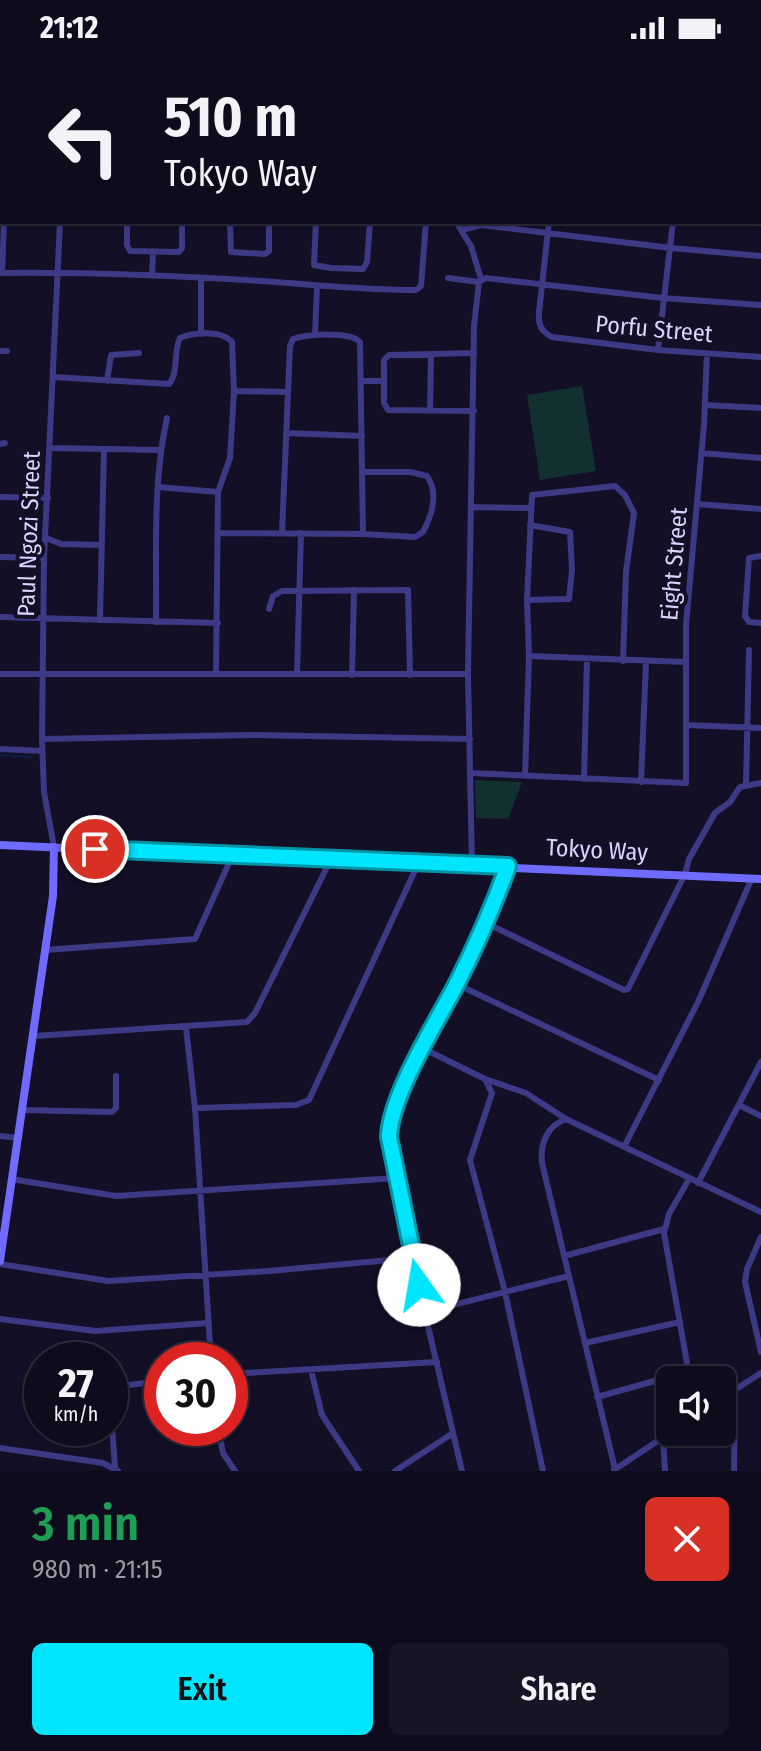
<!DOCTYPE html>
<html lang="en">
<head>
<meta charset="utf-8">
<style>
  :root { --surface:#0e0b1c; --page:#171425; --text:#f1f3f6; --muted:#9b9ba3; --line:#2e2b3b; --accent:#00e5ff }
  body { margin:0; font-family:"Fira Sans Condensed",sans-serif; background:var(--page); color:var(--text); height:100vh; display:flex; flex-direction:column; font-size:30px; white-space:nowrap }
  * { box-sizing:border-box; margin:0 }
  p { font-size:26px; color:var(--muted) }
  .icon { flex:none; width:44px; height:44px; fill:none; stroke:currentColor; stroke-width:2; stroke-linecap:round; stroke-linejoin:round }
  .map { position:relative; height:1415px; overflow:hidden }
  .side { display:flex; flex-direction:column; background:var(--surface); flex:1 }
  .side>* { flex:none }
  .guide { position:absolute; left:0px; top:0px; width:762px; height:168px; box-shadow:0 2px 6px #0004,0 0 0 2px var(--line); background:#0e0b1c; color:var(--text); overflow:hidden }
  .buttons { position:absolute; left:656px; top:1310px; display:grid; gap:16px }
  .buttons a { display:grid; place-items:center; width:80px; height:80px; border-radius:12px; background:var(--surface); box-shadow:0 2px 6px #0004,0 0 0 2px var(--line); font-size:40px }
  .speed { position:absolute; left:24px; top:1286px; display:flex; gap:16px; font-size:40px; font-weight:700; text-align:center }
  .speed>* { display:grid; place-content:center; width:104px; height:104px; border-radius:50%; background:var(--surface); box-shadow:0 2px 6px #0004,0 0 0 2px var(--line); line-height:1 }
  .speed small { font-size:20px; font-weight:400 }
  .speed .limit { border:12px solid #d22; background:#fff; color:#111 }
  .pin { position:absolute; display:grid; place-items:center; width:68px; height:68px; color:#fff; margin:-34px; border:4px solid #fff; border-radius:50%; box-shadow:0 2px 8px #0007 }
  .me { position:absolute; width:88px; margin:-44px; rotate:347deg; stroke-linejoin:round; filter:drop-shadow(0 0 6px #0008) }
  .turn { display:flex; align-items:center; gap:28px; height:168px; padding:0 32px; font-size:36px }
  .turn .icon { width:104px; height:104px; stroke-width:2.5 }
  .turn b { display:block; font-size:56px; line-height:68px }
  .round { display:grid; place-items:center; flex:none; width:84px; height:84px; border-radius:12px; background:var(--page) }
  .head { display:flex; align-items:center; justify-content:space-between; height:136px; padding:0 32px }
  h1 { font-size:48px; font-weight:600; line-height:60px; color:#1e9e55 }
  .cta { display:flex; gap:16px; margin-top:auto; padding:16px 32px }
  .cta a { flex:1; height:92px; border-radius:12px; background:var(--accent); color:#111; font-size:32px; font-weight:600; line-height:92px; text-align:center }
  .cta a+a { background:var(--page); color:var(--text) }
  .status { display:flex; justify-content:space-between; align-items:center; height:56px; padding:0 40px; background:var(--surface); direction:ltr }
  .status svg { height:22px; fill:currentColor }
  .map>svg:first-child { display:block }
</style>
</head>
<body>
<div class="status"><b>21:12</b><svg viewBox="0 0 49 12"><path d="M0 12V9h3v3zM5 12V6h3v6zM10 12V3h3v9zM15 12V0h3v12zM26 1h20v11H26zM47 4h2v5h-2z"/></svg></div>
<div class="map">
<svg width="761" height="1415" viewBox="0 0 761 1415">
  <rect width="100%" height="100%" fill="#130f26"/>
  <path fill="#12302f" d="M582,330L596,415L540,424L527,339Z
    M475,724L522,726L508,763L476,762Z"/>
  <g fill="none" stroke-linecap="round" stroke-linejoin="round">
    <path stroke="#0a1f44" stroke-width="2" d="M42,0L48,2
      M0,699L32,701"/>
    <path stroke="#3d3a85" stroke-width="6" d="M670,0L678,2
      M76,2V0
      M285,2L286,0
      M336,2V0
      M387,2V0
      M439,2V0
      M490,2V0
      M542,2L543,0
      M596,2V0
      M646,2L647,0
      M696,2L697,0
      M760,13L761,10
      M760,24L761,25
      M760,64H761
      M760,147H761
      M127,166V189L130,195L179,196L182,192V166
      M230,166L231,196L265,198L269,195V166
      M316,166L314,209L331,212L363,213L367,206L370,166
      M456,166L471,190L481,223
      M549,166L539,256C538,269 541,275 552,281L658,294L761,301
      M462,174L481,169L671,192L761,200
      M0,217C92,216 184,220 276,226C323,230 369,234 416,234L421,230L426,166
      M2,217L4,166
      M152,220L153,196
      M448,222L479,226
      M201,278V222
      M315,279L317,231
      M658,294L673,166
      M0,295H7
      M53,321L169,328C179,316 173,296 180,282C194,276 222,274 232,286L234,335L230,402L218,436L216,617
      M107,325L111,299L139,297
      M361,325H384
      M234,335L288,336
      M705,349L761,352
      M430,355L431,299
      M474,355L388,354L384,347V304L389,299L474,297
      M286,377L362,380
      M0,388L5,387
      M50,392L160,394
      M701,397L761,402
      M158,431L218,436
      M0,441L48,442
      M697,448L761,453
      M471,451L530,452
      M219,477L363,478L415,481L423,476C432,459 439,437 427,420L410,416H364
      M282,477L290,290L293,283C308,278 349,275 360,286L363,478
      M46,482L61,488L102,489
      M761,500L749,502L745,560L749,566L761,567
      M0,501L44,502
      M527,544L569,543L572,514L570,476L530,469
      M269,553L273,540L282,535L408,534L410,619
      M0,561L218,567
      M100,564L104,393
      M156,566C157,499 152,429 167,362
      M529,600L686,606
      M0,618H468
      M297,618L301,477
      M352,619L354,534
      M687,669L761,672
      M42,683L252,679L470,683
      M0,693L42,695
      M471,717L686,727V569L704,369L707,297
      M525,720L529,600L527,544L532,439L615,430L625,439L634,457L626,516L623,605
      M584,723L587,603
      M641,726L646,606
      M746,729L749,594
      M54,791L44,736L42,683L44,502L60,166
      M472,809L468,618L474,270L479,226L486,222L663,242L761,249
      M486,867L624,934L628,933L685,818L689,803L715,757L730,746L740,731L761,727
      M45,894L195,883L233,798
      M456,928L659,1024
      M186,972L195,1052L211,1304
      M34,980L247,966L255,957L331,803
      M422,992L485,1023L492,1037L470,1104L505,1236L543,1415
      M485,1023L526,1037L566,1063
      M739,1049L761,1060
      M195,1052L296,1049L309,1044L418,808
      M23,1054L112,1056L116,1052V1020
      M0,1080L18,1082
      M624,1091L698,946L752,822
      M11,1123L116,1140L397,1122
      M689,1123L669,1158L664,1177L690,1324
      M698,1127L761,1006
      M761,1181L747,1213L745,1226L761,1296
      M564,1200L664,1173
      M0,1208L108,1225L269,1215L412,1202
      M425,1256L569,1220
      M0,1263L95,1275L208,1267
      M585,1287L680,1266
      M311,1314L322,1359L359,1415
      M230,1318L437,1306
      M110,1334L113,1331L162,1325
      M731,1336L735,1343L734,1415
      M597,1341L687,1316
      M722,1342L761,1317
      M110,1344L115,1411
      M218,1372L223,1397L235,1415
      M663,1381L665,1415
      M0,1392L103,1407L118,1415
      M615,1413L542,1107C540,1087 547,1070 566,1063L761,1156
      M614,1414L671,1376
      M395,1415L453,1377
      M462,1415L412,1202L389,1081C391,1040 436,967 456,929C476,890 493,851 508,810"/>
    <path stroke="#6f6bff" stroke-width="8" d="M0,1L4,2
      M0,9H2
      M760,122H761
      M760,130H761
      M0,789L761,823
      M0,1205L53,840L54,791"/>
  </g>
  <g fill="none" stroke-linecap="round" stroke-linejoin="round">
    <g stroke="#0095a6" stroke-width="20">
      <path id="route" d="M95,793L508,810C493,851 476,890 456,929C436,967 390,1040 389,1081L419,1229"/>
    </g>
    <use href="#route" stroke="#00e5ff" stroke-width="14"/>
  </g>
  <g text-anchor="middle" stroke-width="8" stroke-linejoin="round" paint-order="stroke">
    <g font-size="24" fill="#d9d4ff" stroke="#130f26">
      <text transform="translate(654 273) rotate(5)" y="8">Porfu Street</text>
      <text transform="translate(29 478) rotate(-88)" y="8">Paul Ngozi Street</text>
      <text transform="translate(674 508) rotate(-85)" y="8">Eight Street</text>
      <text transform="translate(597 794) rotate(3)" y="8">Tokyo Way</text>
    </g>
  </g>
</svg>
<div class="buttons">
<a><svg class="icon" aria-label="sound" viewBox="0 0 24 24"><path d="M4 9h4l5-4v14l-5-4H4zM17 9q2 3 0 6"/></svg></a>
</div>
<div class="speed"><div>27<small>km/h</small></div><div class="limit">30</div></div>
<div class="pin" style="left:95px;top:793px;background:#d93025"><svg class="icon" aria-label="arrive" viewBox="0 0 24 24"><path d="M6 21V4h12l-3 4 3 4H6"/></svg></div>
<svg class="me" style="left:419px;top:1229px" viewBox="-20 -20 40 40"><circle r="19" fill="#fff"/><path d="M0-13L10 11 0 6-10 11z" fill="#00e5ff"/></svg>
<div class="guide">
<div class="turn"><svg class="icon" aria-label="left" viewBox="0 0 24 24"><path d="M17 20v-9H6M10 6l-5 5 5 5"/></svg><div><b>510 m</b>Tokyo Way</div></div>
</div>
</div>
<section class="side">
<div class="head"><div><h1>3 min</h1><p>980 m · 21:15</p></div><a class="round" style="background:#d93025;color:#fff"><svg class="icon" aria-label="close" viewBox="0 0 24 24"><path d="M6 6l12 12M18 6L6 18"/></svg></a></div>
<div class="cta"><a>Exit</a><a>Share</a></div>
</section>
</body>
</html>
